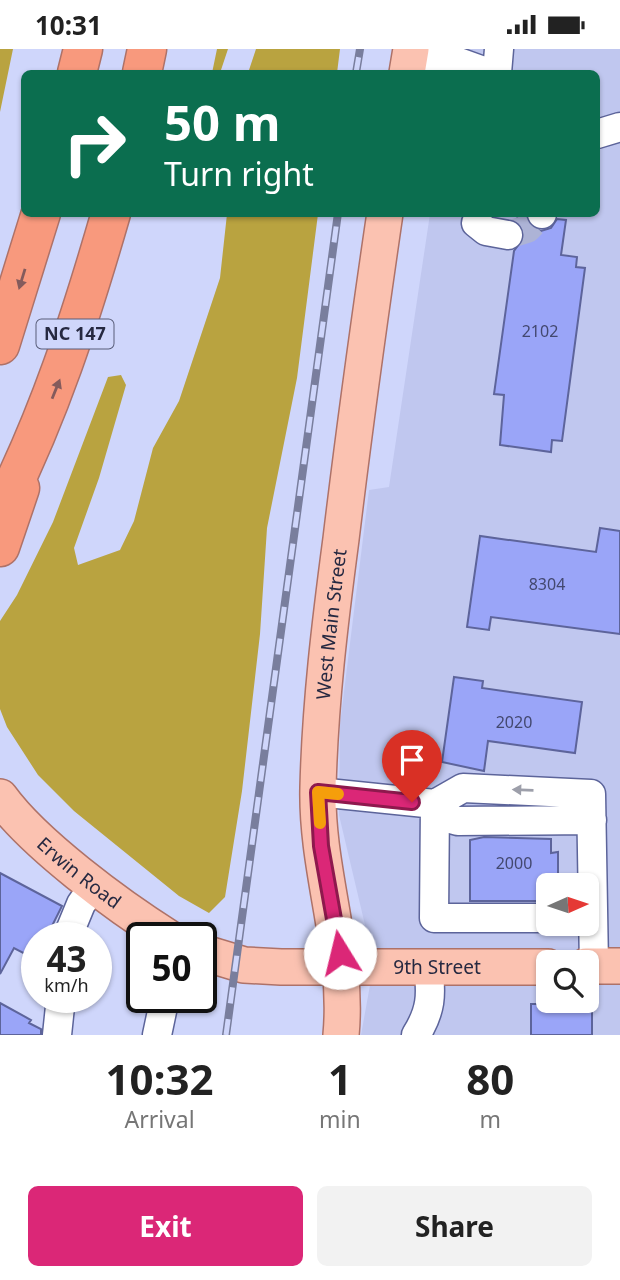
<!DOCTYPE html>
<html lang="en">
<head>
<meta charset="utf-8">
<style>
  :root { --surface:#fff; --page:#f2f2f2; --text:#222; --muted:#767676; --accent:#db2777 }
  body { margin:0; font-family:"Noto Sans",sans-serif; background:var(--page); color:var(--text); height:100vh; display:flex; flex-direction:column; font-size:26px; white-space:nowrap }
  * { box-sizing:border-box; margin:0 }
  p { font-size:23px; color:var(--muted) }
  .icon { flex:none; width:38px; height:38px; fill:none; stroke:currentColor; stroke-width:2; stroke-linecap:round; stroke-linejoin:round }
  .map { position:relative; height:986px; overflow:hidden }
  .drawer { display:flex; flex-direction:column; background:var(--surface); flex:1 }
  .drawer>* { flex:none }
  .guide { position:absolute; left:21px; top:21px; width:579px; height:147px; border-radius:10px; box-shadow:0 2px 5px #0004; background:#0b6e4f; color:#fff; overflow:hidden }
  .needle { width:46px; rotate:87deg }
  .fabs { position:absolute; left:536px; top:824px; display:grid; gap:14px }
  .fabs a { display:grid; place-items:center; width:63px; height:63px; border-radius:10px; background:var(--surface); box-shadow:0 2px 5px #0004; font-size:35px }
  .speed { position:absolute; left:21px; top:873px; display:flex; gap:14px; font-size:35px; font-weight:700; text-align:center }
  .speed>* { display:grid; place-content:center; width:91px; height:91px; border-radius:50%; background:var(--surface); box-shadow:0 2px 5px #0004; line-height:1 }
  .speed small { font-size:18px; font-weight:400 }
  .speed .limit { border:4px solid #111; border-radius:10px; background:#fff; color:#111 }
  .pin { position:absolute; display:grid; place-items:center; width:60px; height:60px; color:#fff; margin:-72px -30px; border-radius:50% 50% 50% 0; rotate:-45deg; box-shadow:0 0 7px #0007 }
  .pin .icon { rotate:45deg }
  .me { position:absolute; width:77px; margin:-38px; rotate:351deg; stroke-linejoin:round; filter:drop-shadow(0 0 5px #0008) }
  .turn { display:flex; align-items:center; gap:24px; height:147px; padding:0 28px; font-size:32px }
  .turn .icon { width:91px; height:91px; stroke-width:2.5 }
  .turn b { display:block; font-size:49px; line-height:60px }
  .eta { display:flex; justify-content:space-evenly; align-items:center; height:119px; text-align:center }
  .eta b { font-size:42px; font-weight:700; line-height:49px }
  .primary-button { display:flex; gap:14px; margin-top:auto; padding:14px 28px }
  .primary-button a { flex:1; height:80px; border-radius:10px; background:var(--accent); color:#fff; font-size:28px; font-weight:700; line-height:80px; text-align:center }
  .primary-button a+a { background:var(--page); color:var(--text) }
  .status { display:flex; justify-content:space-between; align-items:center; height:49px; padding:0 35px; background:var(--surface); direction:ltr }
  .status svg { height:19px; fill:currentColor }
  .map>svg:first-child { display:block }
</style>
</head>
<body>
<div class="status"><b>10:31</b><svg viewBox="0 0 49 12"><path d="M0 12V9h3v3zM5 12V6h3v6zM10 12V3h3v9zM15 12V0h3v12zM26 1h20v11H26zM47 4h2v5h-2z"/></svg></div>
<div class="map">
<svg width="620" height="986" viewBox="0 0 620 986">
  <rect width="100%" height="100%" fill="#cfd6fb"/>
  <path fill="#c0c7ef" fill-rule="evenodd" d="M458,0H620V986H361L374,914L339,766L340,675L369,441L389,438L430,165L597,164V24H453ZM548,836H586V875H548ZM548,914H586V952H548Z"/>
  <path fill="#b9a340" d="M0,0H13L0,63Z
    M217,0H228L220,24H212Z
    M256,0H340L337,24H248Z
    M227,165H318L297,329L267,479L260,585L242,742L225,848L209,864L179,847L74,762L38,726L7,678L0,660V572L17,546L53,473L108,328L121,326L126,336L99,429L74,499L78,516L120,501L134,472L153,399L179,352L220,229Z"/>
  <path fill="#9aa5f8" stroke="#5d649b" stroke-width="2" d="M518,165L525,166L533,179L541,182L551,179L557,170L566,171L561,206L577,208L576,218L585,219L562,392L552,391L551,403L500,396L504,346L494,345L514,202L524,188L523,180L517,173Z
    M600,479L620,482V585L491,568L489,581L467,578L480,487L596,503Z
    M454,628L483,632L482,639L582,653L575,704L488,692L484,722L442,713Z
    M484,788L551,790V804L558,803V825H552L548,852H470V791Z
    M0,824L62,857L46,889H37V911L14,899L0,925Z
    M0,954L31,971L29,974L41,980V986H0Z
    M531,955H592V986H531Z"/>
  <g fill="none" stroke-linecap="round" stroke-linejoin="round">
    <path stroke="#adb3d6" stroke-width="28" stroke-dasharray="28 14" stroke-linecap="butt" d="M508,186L527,180L542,165"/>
    <g stroke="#5c649a" stroke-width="31">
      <path id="minor" d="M409,12L453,11L489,24
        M497,24L499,0
        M597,85L620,78
        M542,165V164
        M476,174L486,182L508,186
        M318,743L435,755L434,869H548
        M435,755L463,739L591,745L594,917
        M436,766L458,772L592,771
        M67,889L81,855L95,835
        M57,986L61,948
        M157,986L165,948
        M416,986C431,962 432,946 428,918"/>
    </g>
    <g stroke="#ae7268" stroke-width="38">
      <g id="major">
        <path d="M407,24L411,0"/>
        <path id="s1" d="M0,748C34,795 118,857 169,889"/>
        <path id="s2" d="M201,903L244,916L281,918H548"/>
        <path d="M586,917H620"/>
        <path id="s3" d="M341,986C349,902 316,822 318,739C320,655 330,573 341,490C354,382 369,273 385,164"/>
      </g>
    </g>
    <g stroke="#ae7268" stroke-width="41">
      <path id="highway" d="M77,24L83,0
        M142,24L147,0
        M0,296L41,164
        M0,463C49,367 81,268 111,164
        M0,498L20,439"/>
    </g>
    <use href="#minor" stroke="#fff" stroke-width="28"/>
    <use href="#major" stroke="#fbc2b1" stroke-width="35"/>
    <use href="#highway" stroke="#f8997d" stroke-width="38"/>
    <g stroke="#797e9d" stroke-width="8">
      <path id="rail" d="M356,24L360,0
        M226,986L338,164"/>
    </g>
    <use href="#rail" stroke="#cfd6fb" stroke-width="5" stroke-dasharray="16" stroke-linecap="butt"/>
  </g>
  <defs><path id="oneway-solid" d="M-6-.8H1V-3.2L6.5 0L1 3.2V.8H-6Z" transform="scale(1.75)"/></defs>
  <g fill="#845b5c">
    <use href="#oneway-solid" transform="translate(22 230) rotate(107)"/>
    <use href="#oneway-solid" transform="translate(56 340) rotate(-68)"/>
  </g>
  <use fill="#9d9faa" href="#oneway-solid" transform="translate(523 741) rotate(-178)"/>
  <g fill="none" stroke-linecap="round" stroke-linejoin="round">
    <g stroke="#8e194d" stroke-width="18">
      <path id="route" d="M340,904L321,797L318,743L412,753"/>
    </g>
    <use href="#route" stroke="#db2777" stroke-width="12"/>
    <path stroke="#f59e0b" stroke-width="12" d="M320,774L318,743L338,745"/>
  </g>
  <g text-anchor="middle" stroke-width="6" stroke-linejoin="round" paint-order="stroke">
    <g font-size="16" fill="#43486f">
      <text x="540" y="288">2102</text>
      <text x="547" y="541">8304</text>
      <text x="514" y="679">2020</text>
      <text x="514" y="820">2000</text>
    </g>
    <rect fill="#cfd6fb" stroke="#595d79" stroke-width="2" x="36.5" y="270.5" width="77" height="29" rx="5"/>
    <g font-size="18" font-weight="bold" fill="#262941">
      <text x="75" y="291">NC 147</text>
    </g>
    <g font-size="19" fill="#262941" stroke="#cfd6fb">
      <text dy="7" stroke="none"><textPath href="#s3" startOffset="413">West Main Street</textPath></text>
      <text dy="7" stroke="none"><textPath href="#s1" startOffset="110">Erwin Road</textPath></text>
      <text dy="7" stroke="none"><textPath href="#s2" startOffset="238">9th Street</textPath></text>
    </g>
  </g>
</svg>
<div class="fabs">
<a><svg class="needle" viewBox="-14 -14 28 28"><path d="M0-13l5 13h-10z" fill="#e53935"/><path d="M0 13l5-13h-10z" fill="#767676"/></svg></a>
<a><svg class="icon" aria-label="search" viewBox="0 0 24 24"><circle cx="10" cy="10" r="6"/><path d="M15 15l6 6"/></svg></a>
</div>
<div class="speed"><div>43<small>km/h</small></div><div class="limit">50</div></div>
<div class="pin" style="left:412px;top:753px;background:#d93025"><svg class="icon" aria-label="arrive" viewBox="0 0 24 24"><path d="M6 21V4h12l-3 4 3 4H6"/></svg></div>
<svg class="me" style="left:340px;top:904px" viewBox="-20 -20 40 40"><circle r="19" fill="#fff"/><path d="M0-13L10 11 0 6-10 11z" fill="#db2777"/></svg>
<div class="guide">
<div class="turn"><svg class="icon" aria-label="right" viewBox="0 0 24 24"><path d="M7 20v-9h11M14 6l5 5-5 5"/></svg><div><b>50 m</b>Turn right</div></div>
</div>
</div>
<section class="drawer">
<div class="eta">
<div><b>10:32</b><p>Arrival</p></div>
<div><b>1</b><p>min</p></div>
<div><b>80</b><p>m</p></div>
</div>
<div class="primary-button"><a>Exit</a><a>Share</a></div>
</section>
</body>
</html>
